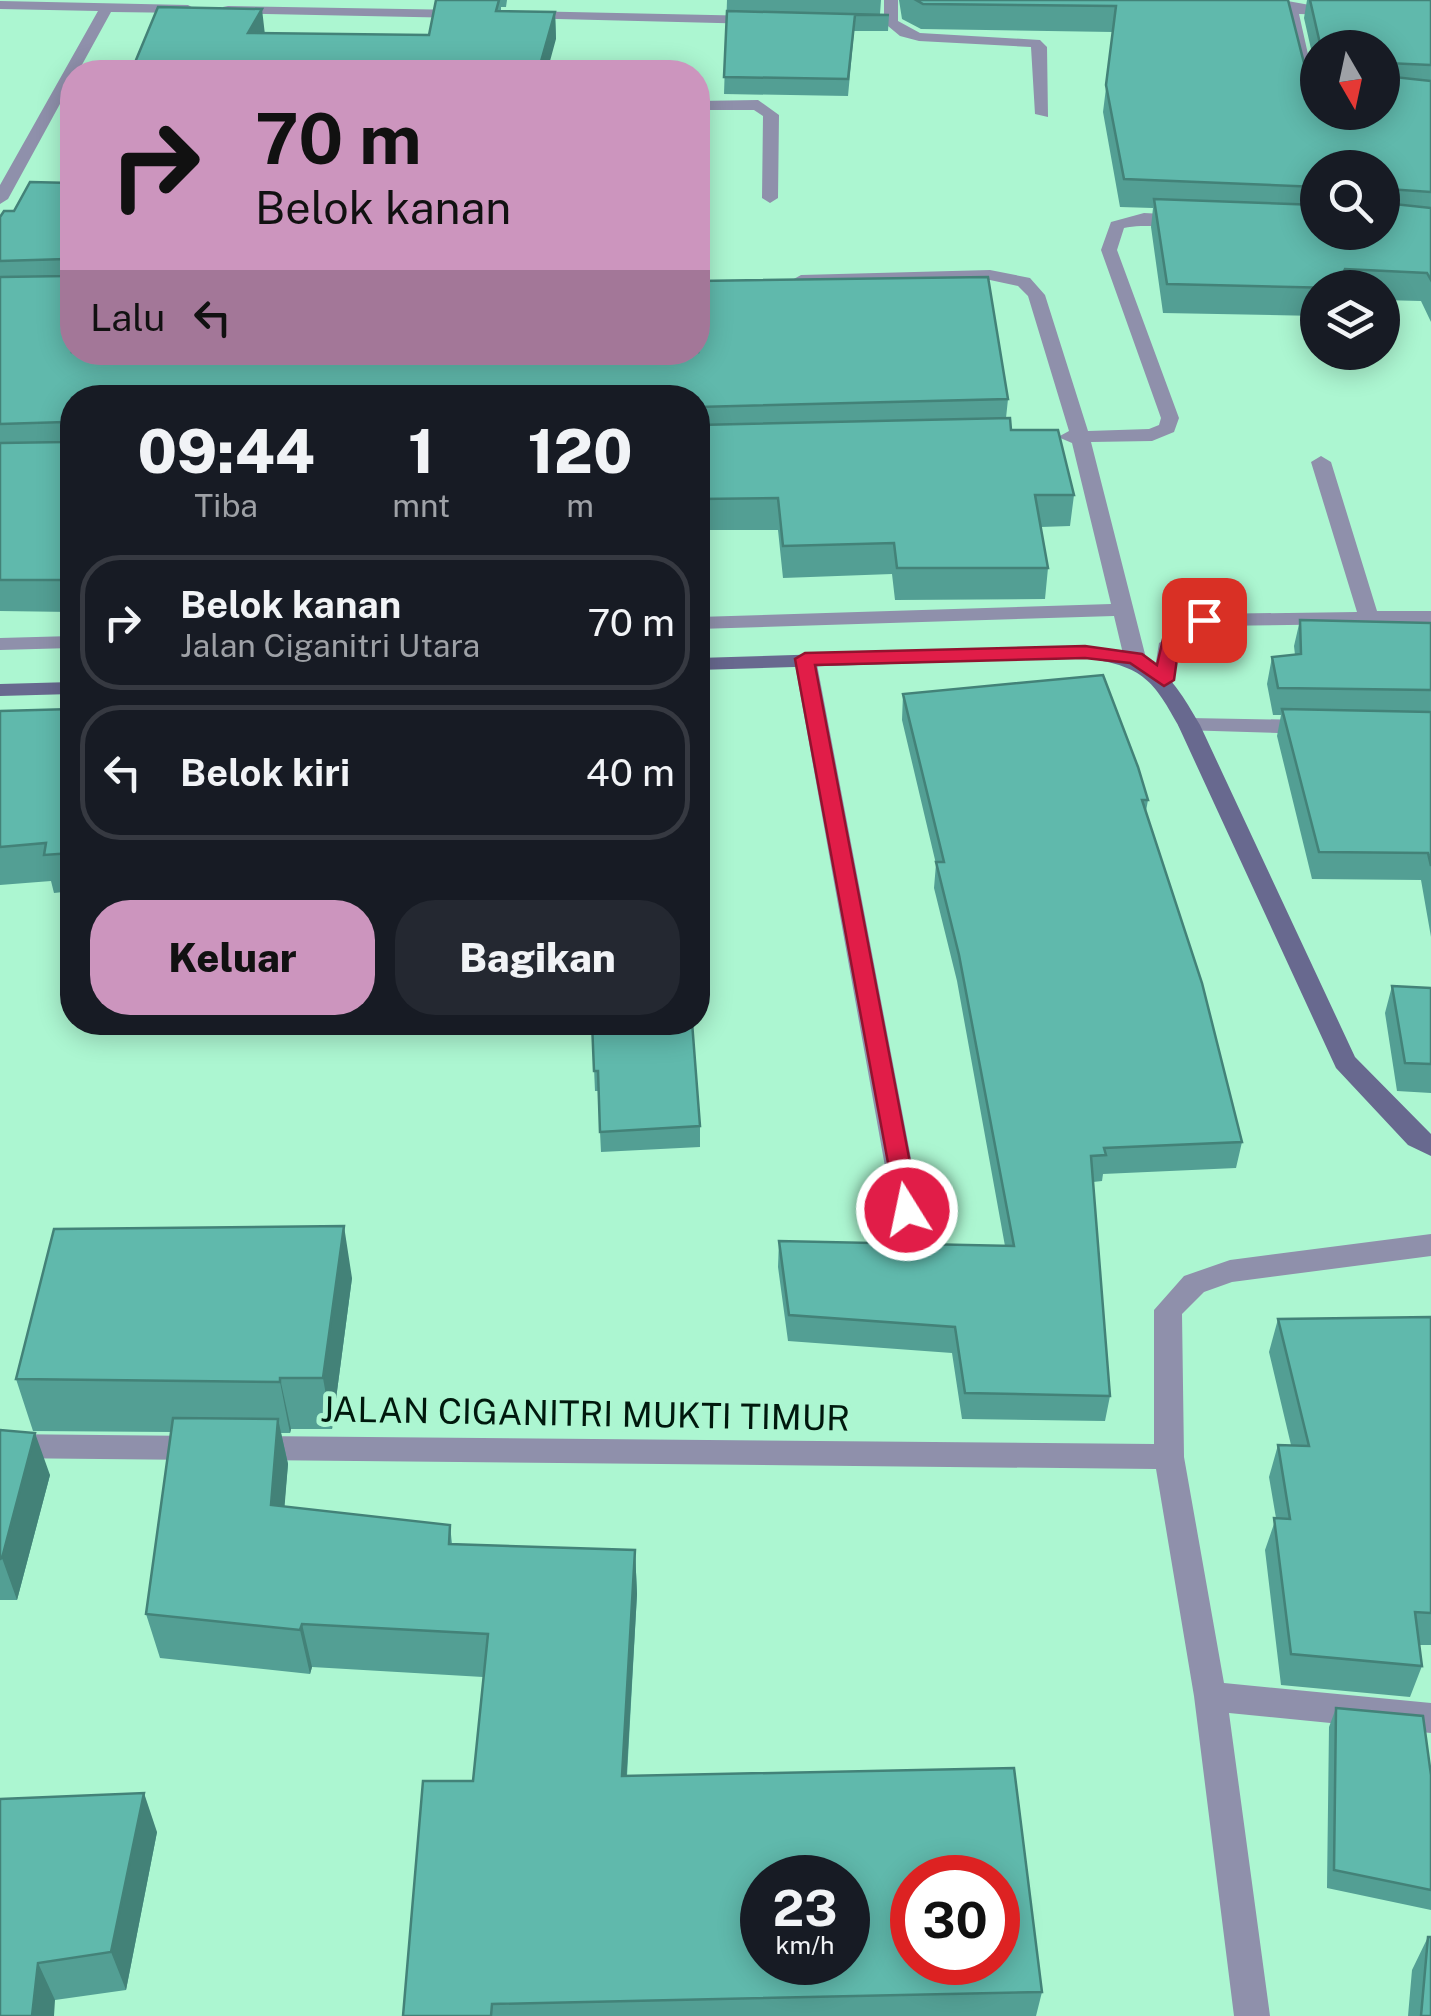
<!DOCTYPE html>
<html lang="id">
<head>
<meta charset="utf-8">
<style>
  :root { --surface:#171b24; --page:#242831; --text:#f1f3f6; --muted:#9ea1a6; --line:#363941; --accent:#cc95be }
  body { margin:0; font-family:"Public Sans",sans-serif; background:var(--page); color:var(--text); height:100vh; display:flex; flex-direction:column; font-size:38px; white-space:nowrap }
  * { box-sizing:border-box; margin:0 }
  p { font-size:32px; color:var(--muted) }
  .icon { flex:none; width:55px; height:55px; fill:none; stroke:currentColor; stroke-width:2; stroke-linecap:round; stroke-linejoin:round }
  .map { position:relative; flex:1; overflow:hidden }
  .details { position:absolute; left:60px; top:385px; width:650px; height:650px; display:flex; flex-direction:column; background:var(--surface); border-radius:40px; box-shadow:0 5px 25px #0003 }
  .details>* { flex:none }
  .guide { position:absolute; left:60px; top:60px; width:650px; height:305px; border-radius:40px; box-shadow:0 5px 25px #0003; background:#cc95be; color:#111; overflow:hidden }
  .needle { width:65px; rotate:171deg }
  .tools { position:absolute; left:1300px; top:30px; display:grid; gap:20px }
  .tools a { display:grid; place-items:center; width:100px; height:100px; border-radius:50%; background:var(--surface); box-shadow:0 5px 25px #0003; font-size:50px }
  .speed { position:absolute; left:740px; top:1855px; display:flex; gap:20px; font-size:50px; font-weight:700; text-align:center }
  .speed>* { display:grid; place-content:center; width:130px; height:130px; border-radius:50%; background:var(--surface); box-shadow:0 5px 25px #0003; line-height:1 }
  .speed small { font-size:25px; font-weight:400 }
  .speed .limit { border:15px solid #d22; background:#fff; color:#111 }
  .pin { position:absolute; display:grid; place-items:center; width:85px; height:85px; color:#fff; margin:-42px; border-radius:20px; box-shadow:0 5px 15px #0006 }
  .me { position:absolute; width:110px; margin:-55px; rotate:350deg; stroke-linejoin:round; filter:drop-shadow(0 0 8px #0008) }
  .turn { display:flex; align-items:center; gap:35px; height:210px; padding:0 30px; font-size:45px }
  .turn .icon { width:130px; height:130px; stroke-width:2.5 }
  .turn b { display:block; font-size:70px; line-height:85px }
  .then { display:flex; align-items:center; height:95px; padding:0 30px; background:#0003; gap:20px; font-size:38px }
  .eta { display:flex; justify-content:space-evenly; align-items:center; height:170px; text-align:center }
  .eta b { font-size:60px; font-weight:800; line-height:70px }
  .primary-button { display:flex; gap:20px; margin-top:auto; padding:20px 30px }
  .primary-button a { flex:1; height:115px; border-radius:40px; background:var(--accent); color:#111; font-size:40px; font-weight:800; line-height:115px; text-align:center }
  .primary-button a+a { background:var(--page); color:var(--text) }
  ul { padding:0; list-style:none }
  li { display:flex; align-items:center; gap:30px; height:135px; margin:0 20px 15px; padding:0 10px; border:5px solid var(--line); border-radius:40px }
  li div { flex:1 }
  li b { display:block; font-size:38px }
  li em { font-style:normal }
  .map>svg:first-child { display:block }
</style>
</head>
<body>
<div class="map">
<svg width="1431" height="2016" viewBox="0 0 1431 2016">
  <rect width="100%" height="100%" fill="#acf6d1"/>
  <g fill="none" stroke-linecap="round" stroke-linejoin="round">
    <path fill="#8f90ab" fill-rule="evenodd" d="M884,0H898V21L920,33L1040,40L1047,47L1048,117L1035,114L1031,47L919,41L900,36L888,26L853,25V19L884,18Z
      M1282,0L1343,11L1336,15L1299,14L1318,99L1303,89Z
      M0,1L188,5L195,9L188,13L111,12L78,72H72V82L8,199L0,204V185L98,11L0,9Z
      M228,6L463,10L470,14L463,18L223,13V7Z
      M523,11L758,16L765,20L758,24L518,18V12Z
      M758,100L779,115L778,198L770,203L762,198L763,116L754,110H698V101Z
      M1144,213L1183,215L1191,220C1176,230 1144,223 1124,228L1117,250L1179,418L1174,432L1152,441L1091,442L1146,658L1142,662H1128L1124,658L1114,616L698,629V617L1111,604L1072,443L1058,437L1069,431L1028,296L1018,286L990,280L801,285L792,280L801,275L990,270L1030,278L1045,295L1088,431L1149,429L1159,425L1161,418L1101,250L1111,222Z
      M1321,456L1331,462L1377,611H1431V623L1209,626L1180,646L1172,685H1156L1153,680L1159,643L1204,614L1357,612L1311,462Z
      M72,636V648L0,650V638Z
      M805,653L816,659L921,1211L917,1218H897L893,1211L794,659Z
      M1189,718L1309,720L1320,727L1309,734L1181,730L1178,725L1181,720Z
      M1431,1234V1256L1232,1282L1204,1292L1182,1314L1184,1457L1224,1683L1431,1703V1733L1229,1713L1270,2016H1234L1194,1696L1156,1469L250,1460L239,1457L235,1448L239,1439L250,1436L1154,1444V1310L1184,1276L1230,1260Z
      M0,1434L200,1436L211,1439L215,1448L211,1457L200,1460L0,1458Z"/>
    <path fill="#68698f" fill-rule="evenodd" d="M1085,646C1152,655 1167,666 1200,725L1355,1057L1431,1134V1156L1408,1145L1336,1068L1178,725C1152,677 1140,666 1085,658L698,670V658Z
      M72,682V694L0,696V684Z"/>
  </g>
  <path fill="#539f94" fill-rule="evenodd" d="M436,0H507L506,7H501V11L555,12L556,39L131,72L265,33L429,35Z
    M727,0H881L880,14L889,15L888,31H854L848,96L724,94Z
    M899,0H1288L1304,63L1316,71L1304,18L1307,0H1431V322L1421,301L1382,300V288H1318V316L1163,313L1151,227L1153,208L1120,207L1103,112L1113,32L921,29L902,19ZM1318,48H1382L1318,112ZM1318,168L1382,232H1318Z
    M72,183V352L1008,399L1006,418L1011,430L1074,495L1070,526L1041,527L1048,568L1045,599L895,600L892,574L783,578L778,530H698V398H72V612L0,611V217Z
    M1300,620L1431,623V937L1421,880L1312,879L1277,736L1281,715H1273L1267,684L1272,657L1295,655L1294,646Z
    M903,694L1148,800L1146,811L1242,1142L1236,1168L1103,1174L1102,1181L1093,1182L1110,1396L1105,1421L962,1419L952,1353L788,1341L778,1267L779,1241L1005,1246L957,981L934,888L936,864L902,720Z
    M72,709V891L54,893L51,881L0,885V711Z
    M1392,986L1431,988V1093L1397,1091L1385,1013Z
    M592,1022L700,1126V1147L601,1152L598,1091H595Z
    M352,1278L332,1429H291L290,1433H281L288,1464L284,1507L450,1525L452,1544L635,1550L637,1594L627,1776L1042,1992L1036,2016H403L473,1781L483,1677L312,1667L310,1674L160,1658L146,1614L171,1432L33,1431L16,1379Z
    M1431,1317V1645H1419L1422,1666L1410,1697L1281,1685L1265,1550L1276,1518L1269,1477L1278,1445H1291L1269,1352L1278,1319Z
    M0,1430L50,1475L17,1600H0Z
    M1336,1708L1431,1775V1910L1327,1888L1329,1727Z
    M0,1799L157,1832L126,1990L55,2000L0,2016Z
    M1428,1937L1431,2016H1408L1412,1970Z"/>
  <path fill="#438278" d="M262,9L265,35L248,33Z
    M555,12L556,39L547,72H538Z
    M1345,269L1341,288H1336Z
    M344,1226L352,1278L332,1429L323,1378Z
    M280,1378L291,1429L290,1433L280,1382Z
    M278,1419L288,1464L281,1550L271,1505Z
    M35,1433L50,1475L17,1600L2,1558Z
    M635,1550L637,1594L624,1819L622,1776Z
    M302,1624L312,1667L310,1674L300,1630Z
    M144,1793L157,1832L126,1990L111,1952Z
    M38,1963L55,2000L54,2016H32Z"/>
  <path fill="#60b9ac" stroke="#438278" stroke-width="2.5" fill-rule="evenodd" d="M436,0H499L496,11L555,12L538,72H131L158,7L262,9L248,33L429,35Z
    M916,0H1288L1304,63L1318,72V112H1382V48H1321L1310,0H1431V65L1387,63L1384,76L1431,81V192L1388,189L1384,203L1431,208V280L1427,273L1345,269L1336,288L1167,284L1154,199L1318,205V232H1382V168H1318V187L1124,179L1106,85L1116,6L923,4Z
    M727,11L889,15H855L848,79L724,77Z
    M30,182L72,183V352H698V281L988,277L1008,399L698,407V398H72V580H0V443L65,442L69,426L65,422L0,424V277L66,276L70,263L66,259L0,261V217L4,211H14Z
    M1010,418L1011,430H1058L1074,495H1035L1048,568H897L894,543L783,546L778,498L698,499V425Z
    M1300,620L1431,623V690L1278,688L1272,657L1301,654Z
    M1103,675L1138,767L1148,800H1142L1202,983L1242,1142L1104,1148L1106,1155L1091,1156L1110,1396L965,1393L955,1327L789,1315L779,1241L1014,1246L959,955L936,862H944L903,694Z
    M72,709V853L44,855L46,843L0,847V711Z
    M1282,709L1431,712V866L1428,853L1319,852Z
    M1392,986L1431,988V1064L1405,1063Z
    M592,1022H692L700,1126L600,1132L598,1071H594Z
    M344,1226L323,1378H280V1382L16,1379L54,1229Z
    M1431,1317V1613L1415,1612L1422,1666L1291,1654L1274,1518L1290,1519L1278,1445L1309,1446L1278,1319Z
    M173,1418L278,1419L271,1505L450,1525L449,1544L635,1550L622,1776L1014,1768L1042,1992L492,2004L491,2016H403L423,1781H473L488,1634L302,1624L300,1630L146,1614ZM762,1878H848V1962H762ZM912,1878H998V1962H912Z
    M0,1430L35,1433L2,1558L0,1559Z
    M1336,1708L1423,1716L1431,1775V1890L1334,1870Z
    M144,1793L111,1952L38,1963L32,2016H0V1799Z
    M1428,1937H1431V2016H1421Z"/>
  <path fill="#e11d48" stroke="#92132f" stroke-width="2.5" d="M1198,616L1214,620L1179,645L1174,680L1164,686L1130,663L1085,658L815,665L919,1210L916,1217H898L795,659L805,653L1085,646L1142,654L1157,665L1163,639Z"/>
  <g text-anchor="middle" stroke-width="10" stroke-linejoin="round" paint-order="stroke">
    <g font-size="35" fill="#00190d" stroke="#acf6d1">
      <text transform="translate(585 1414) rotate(1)" y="12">JALAN CIGANITRI MUKTI TIMUR</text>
    </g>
  </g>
</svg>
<div class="tools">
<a><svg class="needle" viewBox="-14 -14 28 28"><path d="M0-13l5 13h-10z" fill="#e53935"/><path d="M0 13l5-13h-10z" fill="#9ea1a6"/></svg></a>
<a><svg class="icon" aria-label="search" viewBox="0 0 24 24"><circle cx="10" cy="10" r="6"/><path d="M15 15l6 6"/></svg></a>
<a><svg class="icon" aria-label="layers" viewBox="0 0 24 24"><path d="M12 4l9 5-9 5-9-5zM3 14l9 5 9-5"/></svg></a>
</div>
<div class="speed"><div>23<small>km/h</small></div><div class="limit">30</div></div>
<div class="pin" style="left:1204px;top:620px;background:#d93025"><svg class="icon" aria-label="arrive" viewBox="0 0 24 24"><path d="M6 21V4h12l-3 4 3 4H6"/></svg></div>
<svg class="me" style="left:907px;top:1210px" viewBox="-20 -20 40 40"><circle r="17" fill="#e11d48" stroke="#fff" stroke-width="3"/><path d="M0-11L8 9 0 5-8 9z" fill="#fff"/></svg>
<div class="guide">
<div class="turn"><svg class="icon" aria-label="right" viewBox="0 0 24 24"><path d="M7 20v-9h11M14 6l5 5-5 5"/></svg><div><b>70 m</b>Belok kanan</div></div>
<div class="then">Lalu<svg class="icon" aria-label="left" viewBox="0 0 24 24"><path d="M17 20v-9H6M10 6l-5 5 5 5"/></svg></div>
</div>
<section class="details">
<div class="eta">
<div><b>09:44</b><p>Tiba</p></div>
<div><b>1</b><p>mnt</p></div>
<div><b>120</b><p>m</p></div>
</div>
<ul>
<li><svg class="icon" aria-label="right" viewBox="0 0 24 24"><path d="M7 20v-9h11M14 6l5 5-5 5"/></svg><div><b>Belok kanan</b><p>Jalan Ciganitri Utara</p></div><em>70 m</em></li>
<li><svg class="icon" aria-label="left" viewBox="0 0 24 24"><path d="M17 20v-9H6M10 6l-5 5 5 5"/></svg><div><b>Belok kiri</b></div><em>40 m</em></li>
</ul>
<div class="primary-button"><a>Keluar</a><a>Bagikan</a></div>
</section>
</div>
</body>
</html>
